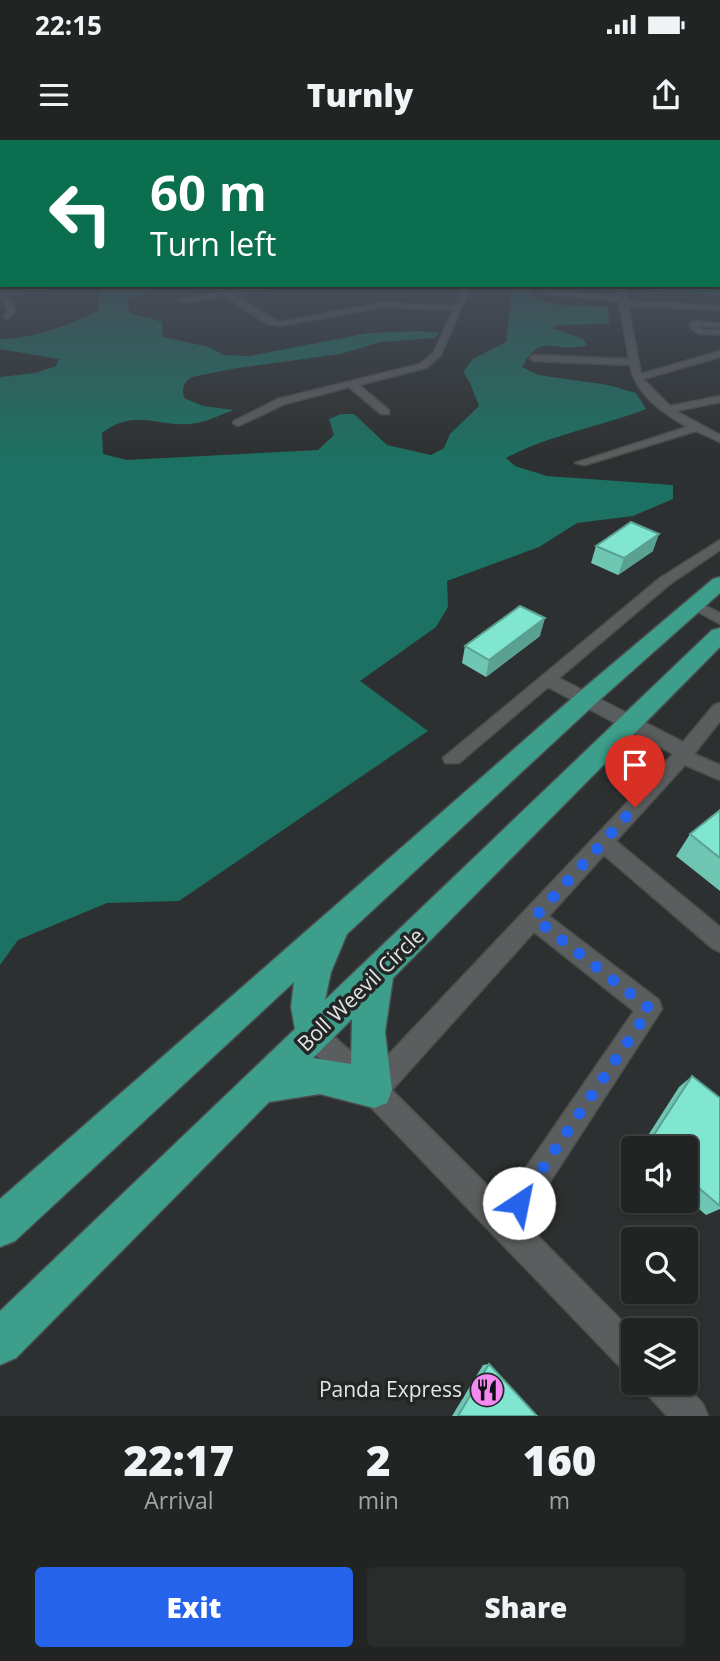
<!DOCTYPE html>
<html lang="en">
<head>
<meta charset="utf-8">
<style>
  :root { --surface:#222424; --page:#2a2c2c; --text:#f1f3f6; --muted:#a2a4a6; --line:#3f4141; --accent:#2563eb }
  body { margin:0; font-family:"Open Sans",sans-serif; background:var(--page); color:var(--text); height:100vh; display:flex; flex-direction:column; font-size:26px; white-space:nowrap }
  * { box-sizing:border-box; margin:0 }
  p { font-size:23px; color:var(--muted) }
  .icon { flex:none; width:38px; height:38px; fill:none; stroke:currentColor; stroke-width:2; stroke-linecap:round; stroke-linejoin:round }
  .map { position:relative; height:1276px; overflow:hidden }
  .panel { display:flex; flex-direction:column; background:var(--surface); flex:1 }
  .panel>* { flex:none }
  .banner { position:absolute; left:0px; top:0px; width:721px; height:147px; box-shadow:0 2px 5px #0004,0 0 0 2px var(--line); background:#0b6e4f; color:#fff; overflow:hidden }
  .fabs { position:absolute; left:621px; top:996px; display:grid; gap:14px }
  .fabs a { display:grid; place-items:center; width:77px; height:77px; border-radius:7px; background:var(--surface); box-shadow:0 2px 5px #0004,0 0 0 2px var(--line); font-size:35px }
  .pin { position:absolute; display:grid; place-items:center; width:60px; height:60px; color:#fff; margin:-72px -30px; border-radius:50% 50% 50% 0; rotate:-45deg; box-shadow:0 0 7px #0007 }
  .pin .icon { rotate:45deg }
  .me { position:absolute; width:77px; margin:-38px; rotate:34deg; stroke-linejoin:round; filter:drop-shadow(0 0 5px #0008) }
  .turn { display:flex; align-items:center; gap:24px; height:147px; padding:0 35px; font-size:32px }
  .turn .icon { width:91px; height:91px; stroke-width:2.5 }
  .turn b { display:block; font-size:49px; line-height:60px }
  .eta { display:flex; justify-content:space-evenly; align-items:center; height:119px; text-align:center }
  .eta b { font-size:42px; font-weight:800; line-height:49px }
  .action { display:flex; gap:14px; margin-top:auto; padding:14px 35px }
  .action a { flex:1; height:80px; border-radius:7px; background:var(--accent); color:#fff; font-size:28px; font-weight:800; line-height:80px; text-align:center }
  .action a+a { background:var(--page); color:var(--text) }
  .status { display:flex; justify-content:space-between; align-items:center; height:49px; padding:0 35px; background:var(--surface); direction:ltr }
  .status svg { height:19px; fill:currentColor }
  header { display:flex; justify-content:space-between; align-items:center; height:91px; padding:0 35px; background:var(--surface); font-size:32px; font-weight:800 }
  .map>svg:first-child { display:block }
</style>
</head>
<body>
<div class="status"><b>22:15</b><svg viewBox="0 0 49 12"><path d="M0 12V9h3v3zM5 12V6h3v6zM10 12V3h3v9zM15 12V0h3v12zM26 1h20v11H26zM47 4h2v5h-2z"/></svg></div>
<header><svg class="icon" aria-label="menu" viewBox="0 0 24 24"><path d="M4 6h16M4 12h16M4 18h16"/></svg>Turnly<svg class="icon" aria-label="share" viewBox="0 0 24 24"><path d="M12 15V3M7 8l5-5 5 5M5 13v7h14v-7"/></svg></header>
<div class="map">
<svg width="720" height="1276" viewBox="0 0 720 1276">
  <rect width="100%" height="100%" fill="#2d3030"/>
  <path fill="#1d7162" d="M720,142V155L628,148V145H719Z
    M100,145H160L162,148L128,159L129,173L162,182L163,197L209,207L224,215L249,216L369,193L418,191L439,193L435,198L381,202L340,214L237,228L192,237C183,242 182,248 184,258L203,266L234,270C222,274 209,281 197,283C160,290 138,266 102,293L103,314L127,320L318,310L334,295L329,279L341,274H354L387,305L431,315L444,308L450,294L479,266L470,243L463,232L473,219L506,202L513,145H539L531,151L535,159L553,164L608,167L609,184L559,185L552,188L583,199L587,205C556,215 542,189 522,227L538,235L608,245L636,253L646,269C600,287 548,295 506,318L515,326L547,336L673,345V359L633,376L577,383L539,407L447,441L448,467L436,487L360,541L428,591L179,761L107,763L18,800L0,825V237L35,233L56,226L59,219L0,209V199C36,198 66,186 98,171Z"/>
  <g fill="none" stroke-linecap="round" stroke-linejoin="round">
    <g stroke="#4b4d4d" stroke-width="3">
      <path id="minor" d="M0,143L5,151L72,145L7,155L16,170L7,179L3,177L8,170L0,157Z
        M211,145H219L228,151L286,145L234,155L279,182L383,163L455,166L464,145H471L441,215L426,228L359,245L389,270V274H381L349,247L285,264L238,286L233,283L234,281L278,259L420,224L434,212L453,170L383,167L279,186L267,184L225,156L183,162L179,160L220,152Z
        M616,145H624L627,161L720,166V170L628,166L641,234L720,211V217L643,239L670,266L720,256V262L676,271L720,295V302L696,291L585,325L575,323L687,287C663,273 635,254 630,225L534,221L530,218L534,215L629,219L619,161L538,153L542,151L618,156Z
        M694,181L720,183V187L699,186L702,190H720V194H700L691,189L690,183Z
        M720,400V410L670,444L559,538L683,602L714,565L720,563V581L694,614L720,625V640L685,625L616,701L720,787V812L712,808L604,715L549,776L659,860L662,869L524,1082L634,1193V1234L622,1229L364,960L305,905L301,896L305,887L314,883L323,887L373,931L673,614L548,547L459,623H445L443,618L660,438ZM534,792L634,871L503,1061L392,950Z
        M694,460L720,473V484L689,467L687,464L689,461Z
        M642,1242H683L703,1264L708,1276H667L647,1254Z"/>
    </g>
    <g stroke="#4b4d4d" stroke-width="3">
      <path id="highway" d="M720,437V453L594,565L347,794L331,832L325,860L712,490L720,488V507L393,838L385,892L392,950L387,963L374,968L320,954L269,962L16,1218L0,1225V1171L295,889L291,867L294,842L15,1101L0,1107V1059L578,553L713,439ZM352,879L351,924L313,918C326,905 338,893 352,879Z"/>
    </g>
    <use href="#minor" fill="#5b5e5e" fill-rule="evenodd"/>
    <use href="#highway" fill="#3c9e8b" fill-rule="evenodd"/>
  </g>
  <path fill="#6ec6b3" d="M596,406L653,411L618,435L591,423Z
    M540,496L486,537L462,523L465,506Z
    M720,670V751L676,716L690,694Z
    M692,936L720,958V1069L706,1075L686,1058V1008H640L679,947Z
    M489,1224L537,1276H452L483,1225Z"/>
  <path fill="#5aa192" d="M659,394L653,411L618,435L624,418Z
    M545,478L540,496L486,537L489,520Z"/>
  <path fill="#80e6d0" stroke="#5aa192" stroke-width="2" d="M631,382L659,394L624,418L596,406Z
    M520,466L545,478L489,520L465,506Z
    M720,670V718L690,694Z
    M692,936L720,958V1066L686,1037V1008H652L648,1004Z
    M489,1224L537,1276H458Z"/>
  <linearGradient id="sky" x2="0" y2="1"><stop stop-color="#191a1a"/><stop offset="0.44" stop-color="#464e59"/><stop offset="1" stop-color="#464e59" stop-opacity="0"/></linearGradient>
  <rect width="720" height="318" fill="url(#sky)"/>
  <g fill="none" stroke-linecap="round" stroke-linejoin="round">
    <path stroke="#2563eb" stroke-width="12" stroke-dasharray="0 21.6" d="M519,1063L650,869L534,778L635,667"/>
  </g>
  <defs>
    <g id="restaurant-disc" transform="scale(1.75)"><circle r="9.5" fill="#f489f1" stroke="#242626"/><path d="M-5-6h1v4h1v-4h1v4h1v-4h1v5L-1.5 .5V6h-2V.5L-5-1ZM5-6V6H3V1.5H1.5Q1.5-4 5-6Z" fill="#111"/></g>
  </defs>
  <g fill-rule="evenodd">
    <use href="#restaurant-disc" x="487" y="1250"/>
  </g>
  <g text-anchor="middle" stroke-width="7" stroke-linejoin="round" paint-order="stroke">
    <g font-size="21" fill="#e3e5e5" stroke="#242626">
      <text transform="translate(361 850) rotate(-44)" y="7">Boll Weevil Circle</text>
    </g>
    <g font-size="21" fill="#e3e5e5" stroke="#242626" text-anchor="end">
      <text x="462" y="1257">Panda Express</text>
    </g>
  </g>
</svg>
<div class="fabs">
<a><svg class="icon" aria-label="sound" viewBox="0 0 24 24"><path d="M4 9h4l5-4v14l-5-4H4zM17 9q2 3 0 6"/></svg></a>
<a><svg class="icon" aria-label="search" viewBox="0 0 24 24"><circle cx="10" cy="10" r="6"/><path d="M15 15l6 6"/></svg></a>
<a><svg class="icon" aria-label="layers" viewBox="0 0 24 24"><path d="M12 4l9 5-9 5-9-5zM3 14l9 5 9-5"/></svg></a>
</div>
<div class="pin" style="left:635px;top:667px;background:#d93025"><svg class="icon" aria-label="arrive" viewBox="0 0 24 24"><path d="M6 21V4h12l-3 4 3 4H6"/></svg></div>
<svg class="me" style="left:519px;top:1063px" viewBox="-20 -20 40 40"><circle r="19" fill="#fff"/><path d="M0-13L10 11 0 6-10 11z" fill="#2563eb"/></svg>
<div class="banner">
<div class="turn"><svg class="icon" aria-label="left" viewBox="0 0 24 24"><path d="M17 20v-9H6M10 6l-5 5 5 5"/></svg><div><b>60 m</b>Turn left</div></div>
</div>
</div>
<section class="panel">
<div class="eta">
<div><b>22:17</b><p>Arrival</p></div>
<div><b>2</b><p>min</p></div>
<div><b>160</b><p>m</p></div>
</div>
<div class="action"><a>Exit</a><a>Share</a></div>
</section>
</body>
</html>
